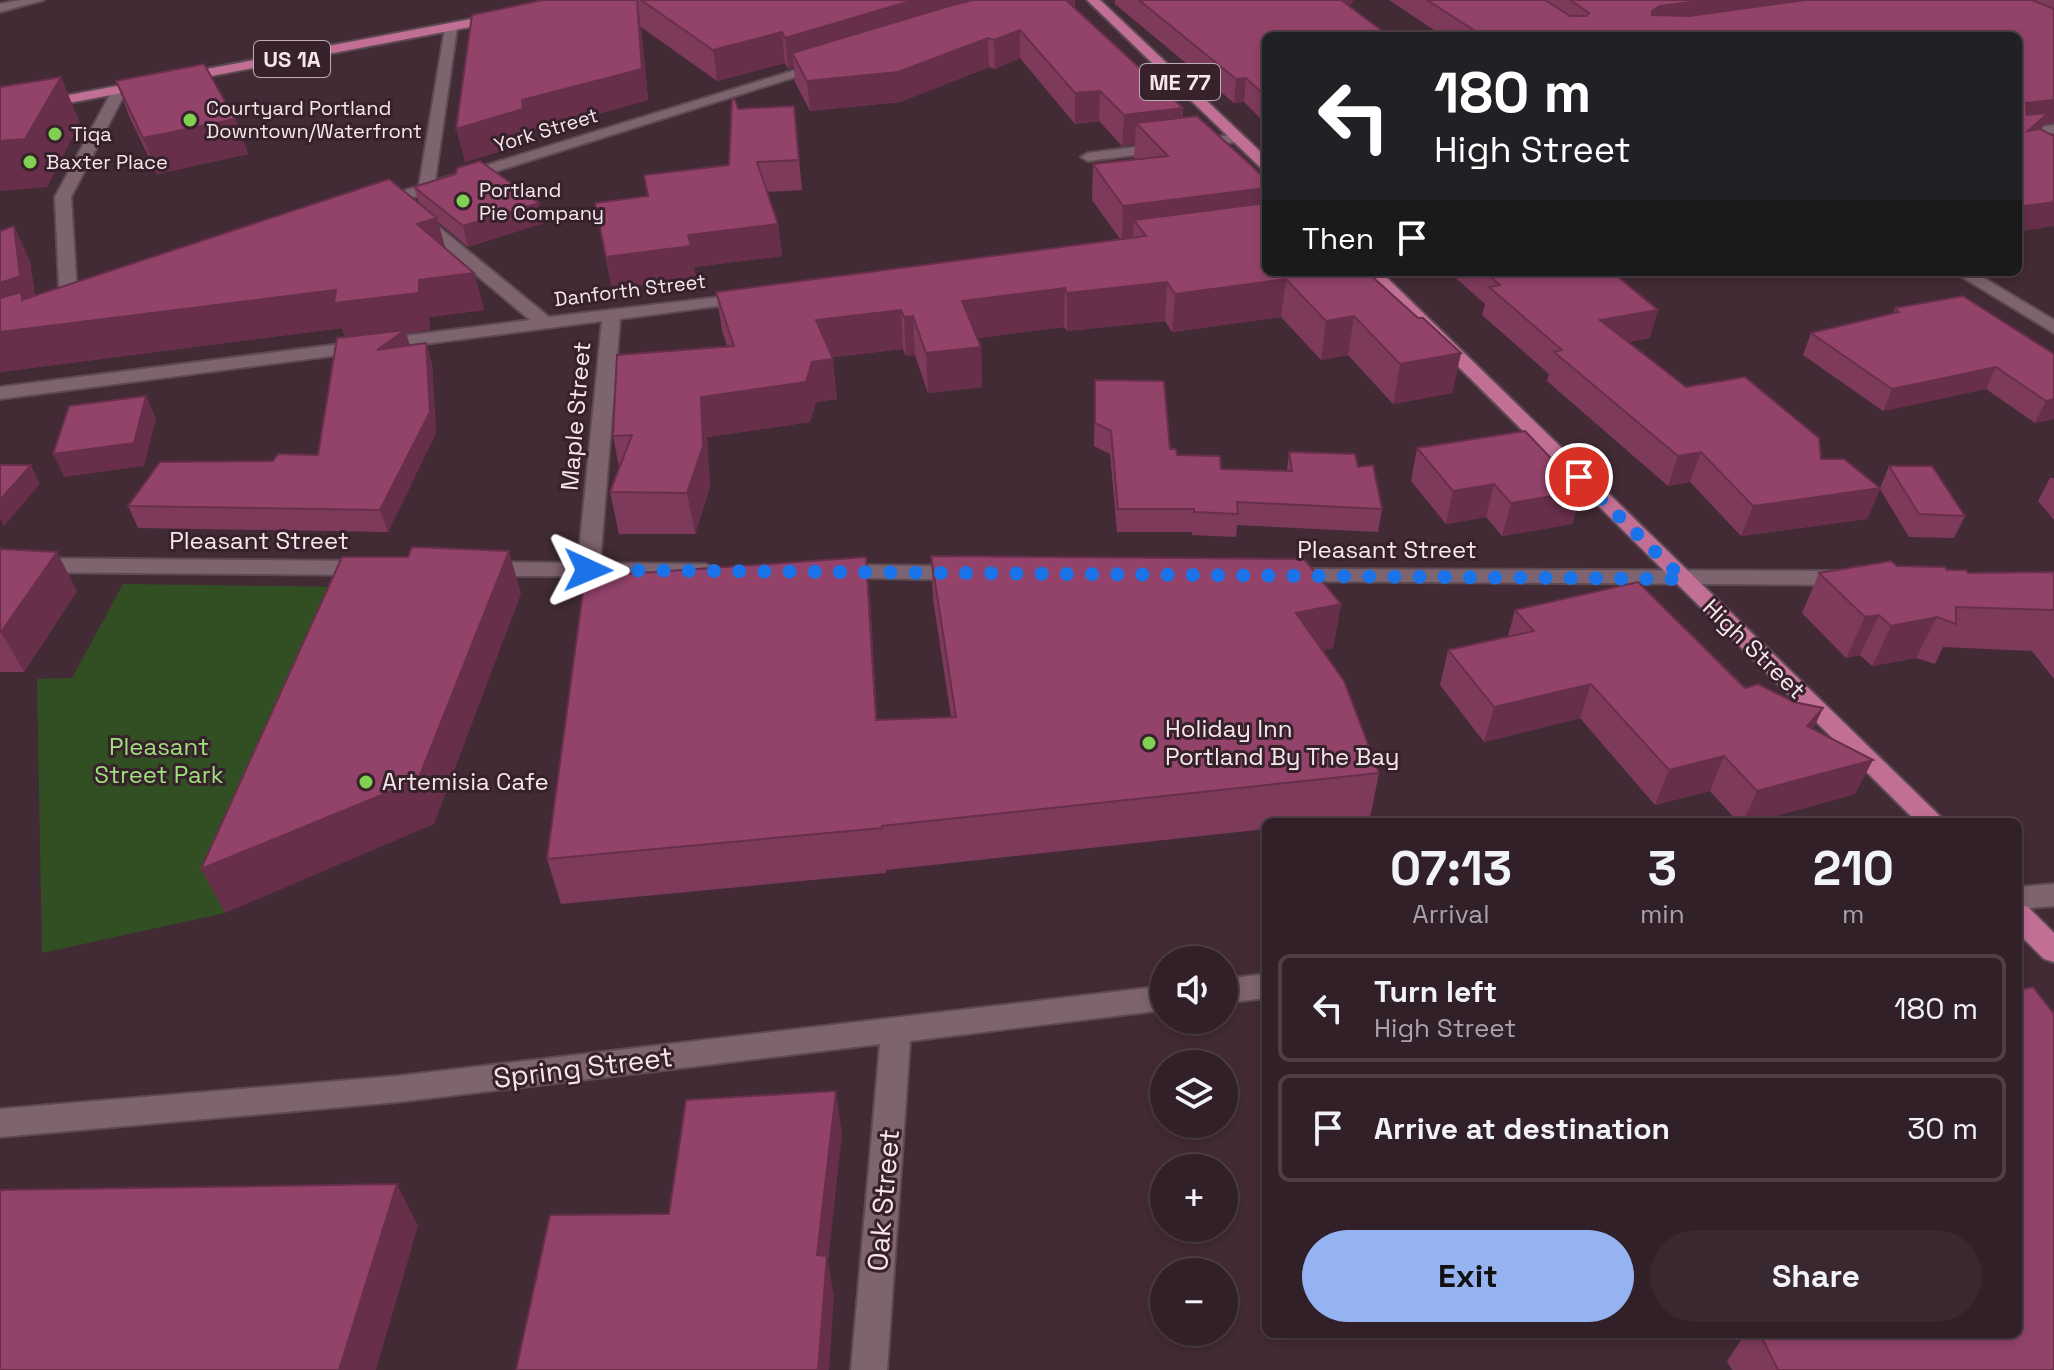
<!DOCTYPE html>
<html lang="en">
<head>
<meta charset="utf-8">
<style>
  :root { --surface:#322028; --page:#3a2830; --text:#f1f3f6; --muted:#a8a3a8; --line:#4d3e45; --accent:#95b2f1 }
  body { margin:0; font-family:"Space Grotesk",sans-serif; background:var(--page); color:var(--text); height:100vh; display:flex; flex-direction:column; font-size:30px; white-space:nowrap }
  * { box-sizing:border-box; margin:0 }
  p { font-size:26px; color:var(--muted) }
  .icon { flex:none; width:44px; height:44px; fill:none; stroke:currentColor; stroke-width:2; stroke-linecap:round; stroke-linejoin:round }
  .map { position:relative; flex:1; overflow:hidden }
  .drawer { position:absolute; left:1262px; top:818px; width:760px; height:520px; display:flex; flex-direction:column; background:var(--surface); border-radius:12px; box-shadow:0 4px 12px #0003,0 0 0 2px var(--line) }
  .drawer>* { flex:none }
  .guide { position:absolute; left:1262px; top:32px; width:760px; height:244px; border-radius:12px; box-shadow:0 4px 12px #0003,0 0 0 2px var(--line); background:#202124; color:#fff; overflow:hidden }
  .buttons { position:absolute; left:1150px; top:946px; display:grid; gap:16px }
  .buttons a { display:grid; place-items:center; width:88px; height:88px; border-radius:50%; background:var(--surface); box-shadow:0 4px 12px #0003,0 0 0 2px var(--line); font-size:40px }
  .pin { position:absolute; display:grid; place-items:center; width:68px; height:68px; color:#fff; margin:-34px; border:4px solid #fff; border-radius:50%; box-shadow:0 2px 8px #0007 }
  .me { position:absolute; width:88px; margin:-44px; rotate:91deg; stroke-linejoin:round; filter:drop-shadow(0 0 6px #0008) }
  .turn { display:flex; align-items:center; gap:28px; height:168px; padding:0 40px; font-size:36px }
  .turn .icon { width:104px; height:104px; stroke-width:2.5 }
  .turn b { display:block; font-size:56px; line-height:68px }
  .then { display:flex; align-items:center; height:76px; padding:0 40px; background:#0003; gap:16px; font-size:30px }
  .eta { display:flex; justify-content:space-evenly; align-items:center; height:136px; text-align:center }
  .eta b { font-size:48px; font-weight:700; line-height:56px }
  .action { display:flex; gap:16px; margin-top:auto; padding:16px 40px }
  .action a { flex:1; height:92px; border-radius:48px; background:var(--accent); color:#111; font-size:32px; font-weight:700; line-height:92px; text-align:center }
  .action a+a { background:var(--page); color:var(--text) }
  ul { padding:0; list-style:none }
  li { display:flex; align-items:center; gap:24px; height:108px; margin:0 16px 12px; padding:0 24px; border:4px solid var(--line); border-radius:12px }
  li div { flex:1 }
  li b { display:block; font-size:30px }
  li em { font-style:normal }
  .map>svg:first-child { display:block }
</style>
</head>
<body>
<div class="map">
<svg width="2054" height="1370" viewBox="0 0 2054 1370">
  <rect width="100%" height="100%" fill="#422b35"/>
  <path fill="#324f23" d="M123,584L364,587L225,913L42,953L37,679L72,678Z"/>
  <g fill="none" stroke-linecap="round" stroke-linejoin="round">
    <g stroke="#5d4a52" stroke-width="4">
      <path id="minor" d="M20,0H44L0,12V4Z
        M451,24L457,28L435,181L818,63L830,66L383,207H371V201L419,186L445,28Z
        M119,87L126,91L71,197L78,310L69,315L60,310L55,197L112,91Z
        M2054,125V133L2018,138V130Z
        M1239,134L1246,138L1244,141L1088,161L1081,157L1088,153Z
        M418,213L424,215L549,317L754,293L757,297L748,302L620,319L600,563L706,564L717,571L714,576H482L471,569L482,562L578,563L602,321L0,399V387L530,320L412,221L410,218Z
        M1954,272H1974L2054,320V333Z
        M0,558L370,561L381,568L370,575L0,572Z
        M834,565L962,566L973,573L962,580L826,577L823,572L826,567Z
        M1286,569L1850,571L1858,573L1861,578L1858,583L1850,585L1278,581L1275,576L1278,571Z
        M2054,884V906L2018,909V887Z
        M1266,974V998L1224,1003V979Z
        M1164,986V1010L910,1041L887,1370H851L880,1044L398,1102L0,1137V1109L398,1076Z"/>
    </g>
    <g stroke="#5d4a52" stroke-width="4">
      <path id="major" d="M1087,0H1100L1266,157V170L1261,168Z
        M503,13L509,17L507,20L0,116V108Z
        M1363,272H1381L1946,822H1917Z
        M2018,904L2028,907L2054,933V962L2044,959L2018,933Z"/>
    </g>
    <use href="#minor" fill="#7e646e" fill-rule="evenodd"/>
    <use href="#major" fill="#c26f96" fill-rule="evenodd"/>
  </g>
  <path fill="#7e3a5b" d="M535,0H1075V8L1183,108V118L1266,272L1418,318L1461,353L1452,393L1393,404L1348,355L1321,360L1281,317L1172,332L1165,321L1067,331L1064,327L977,338L981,347L982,387L928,393L915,355L906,356L903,349L832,357L837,399L816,402L810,422L707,437L710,487L695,534H619L610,492L619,467L613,436L727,346L722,330L716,292L1120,239L1092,200L1093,164L1136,160L1134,158L1135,144L1122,146L1099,121L1075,124L1020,58L995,69L989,67L900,102L810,111L795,82L794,67L788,69L785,63L717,81L641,27L648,100L529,133L530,142L465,162L537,1Z
    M1115,0H1354L1266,36V124L1244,102L1234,103L1115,4Z
    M1389,0H2054V123L2044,124L2041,130L2018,36H1443Z
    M116,81L235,119L248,154L157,174L129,116Z
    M794,106L802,190L767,192L778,224L782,256L694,267L696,278L612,289L595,203L648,196L729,165L738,109Z
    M414,187L543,223L468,247L438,222L445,248L474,273L484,310L429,317L430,330L406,333L410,345L432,363L436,433L388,532L138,528L128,506L273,461L318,455L345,337L342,328L0,372L14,226L30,262L35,296L419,203Z
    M1449,272H1648L1618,277L1650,338L1628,342L1686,387L1821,459L1880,488L1889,466L1965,516L1954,538L1909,537L1880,489L1867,519L1741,536L1690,482L1668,486L1547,381L1549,374L1482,315L1485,304Z
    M1895,308L2054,354V419L2035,423L1986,389L1883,411L1803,355L1811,333L1893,314Z
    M1095,380L1177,455L1221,469L1287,471L1289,452L1358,467L1382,509L1378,532L1237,525L1236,537L1192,535V532H1117L1110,454L1094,446Z
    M1417,448L1582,491L1572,524L1502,536L1486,517L1446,524L1411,481Z
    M2050,478H2054V520L2038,501Z
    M0,549L77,591L24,672H0Z
    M931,556L1341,604L1333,648L1322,650L1379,773L1370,818L1329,822H1266V829L886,870V873L561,904L547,859L870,600L877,720L951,717L933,599Z
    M1897,566L1947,570L1968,573L2054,572V679L2032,651L1943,647L1935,664L1916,658L1872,666L1860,655L1846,658L1802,613L1819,573Z
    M1515,610L1745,688L1794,702L1823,708L1813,729L1855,794L1754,822H1738L1710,791L1655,805L1580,718L1484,742L1440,685L1448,650L1508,636Z
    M2018,990L2054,1370H1732L1727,1361L1745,1334H2018Z"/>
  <path fill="#672f4a" d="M637,0L641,27L648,100L529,133L530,142L465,162L456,129L522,100Z
    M914,0H1044L792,53L794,67L788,69L785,38Z
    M1063,0H1075L1074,12Z
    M1341,0H1354L1338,22Z
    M1706,0H1800L1646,34L1652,11L1660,6Z
    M1020,30V58L995,69L994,40Z
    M782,32L785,63L717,81L713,50Z
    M988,38L989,67L900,102L810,111L807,81Z
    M61,77L80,123L47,187L0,191V141Z
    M1246,78L1244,102L1234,103L1236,79Z
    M1100,91L1099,121L1075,124V93Z
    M2054,100V123L2044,124L2037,138L2018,128L2026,103Z
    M1183,108L1181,138L1136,123L1135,144L1122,146L1124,115Z
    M235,119L248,154L157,174L143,138Z
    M1266,188V224L1134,220L1133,241L1122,242L1123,206Z
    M2054,202V226L2018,232V207Z
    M539,203L543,223L468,247L463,226Z
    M437,218L447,254L417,224Z
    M778,224L782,256L694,267L696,278L612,289L606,257L688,235Z
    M14,226L30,262L37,313L419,280L474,273L484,310L429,317L430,330L406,333L411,349L383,370L346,340L342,328L0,372V283Z
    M1596,272H1648L1606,279Z
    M1286,279L1281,317L1172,332L1175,294Z
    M1167,282L1165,321L1067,331V293Z
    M1065,288L1064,327L963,340L962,301Z
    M901,310L903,349L820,359L816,320Z
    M1658,310L1650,338L1592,348L1600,320Z
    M913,316L915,355L906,356L904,317Z
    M1354,316L1348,355L1321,360L1326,321Z
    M426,343L432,363L436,433L388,532L380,510Z
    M981,347L982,387L928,393L926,353Z
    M1461,353L1452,393L1393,404L1400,364Z
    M833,359L837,399L816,402L810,422L707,437L710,487L695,534L687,493L701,397L812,362Z
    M1996,367L1986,389L1883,411L1892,389Z
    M146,396L156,418L144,466L64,477L53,454Z
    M2054,399V419L2035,423L2046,401Z
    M1701,452L1690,482L1668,486L1678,456Z
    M31,465L40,484L4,526L0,518V500Z
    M1494,484L1486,517L1446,524L1453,491Z
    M1880,488L1867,519L1741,536L1753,506Z
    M1582,491L1572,524L1502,536L1511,503Z
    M509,551L521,594L434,824L225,913L201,869Z
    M57,552L77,591L24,672L1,632Z
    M866,557L870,600L880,764L876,720Z
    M1341,604L1333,648L1290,656L1296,613Z
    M1879,615L1860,655L1846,658L1865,617Z
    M1937,617L1916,658L1872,666L1891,626Z
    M1591,684L1580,718L1484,742L1494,707Z
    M1823,708L1807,743V726Z
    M1724,756L1710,791L1655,805L1669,770Z
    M1873,760L1855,794L1754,822H1743L1757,791Z
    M836,1091L842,1134L828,1262L834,1297L829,1370H818L817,1255Z
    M397,1184L418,1226L376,1370H339Z"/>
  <path fill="#93436a" stroke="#672f4a" stroke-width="2" d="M543,0H637L642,69L522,100L523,109L456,129L472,15Z
    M641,0H914L785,38L782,32L713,50Z
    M973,0H1066L1183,108L1124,115L1100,91L1075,93L1020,30L994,40L988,38L898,72L807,81L792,53L946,7Z
    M1139,0H1341L1389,36H1266V97L1246,78L1236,79Z
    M1427,0H1545L1570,16H1586L1589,13L1570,0H1706L1660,6L1652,11V15L1689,16L1805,0H2032L2054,9V100L2026,103L2027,115L2048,113L2028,131L2040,129L2054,136V202L2018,207V36H1483Z
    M204,64L235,119L143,138L116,81Z
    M61,77L25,139L0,141V87Z
    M735,99L738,109L794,106L799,160L757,162L778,224L688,235L691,246L606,257L595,203L648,196L644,175L729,165L732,100Z
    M1197,116L1266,179V188L1123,206L1093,164L1168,156L1136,123Z
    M480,161L539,203L463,226L414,187L456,174L457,168Z
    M389,179L437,218L417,224L474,273L419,280V293L334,303L336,290L0,332V298L21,292L22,300Z
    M1266,203V272H1367L1418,318H1423L1461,353L1400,364L1354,316L1326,321L1286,279L1175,294L1167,282L1067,293L1065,288L962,301L981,347L926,353L913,316L904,317L901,310L816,320L833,359L812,362L806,382L701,397L703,446L687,493L610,492L632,435L613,436L617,355L734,346L716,292L1146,236L1134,220Z
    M14,226L20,276L0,283V231Z
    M1485,272H1612L1658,310L1600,320L1686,387L1745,377L1819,438L1821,459H1844L1880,488L1753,506L1701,452L1678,456L1554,352L1562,350L1489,287L1500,285Z
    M1963,296L2054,354V399L2046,401L1996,367L1892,389L1811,333L1899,312L1895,308Z
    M405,330L377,350L426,343L430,412L380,510L128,506L160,462L273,461L278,454L318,455L337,338Z
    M1095,380L1164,381L1170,449H1176L1177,455L1220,456L1221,469L1292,471L1289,452L1355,454L1358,467L1373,465L1382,509L1237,502L1238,514L1194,512V509H1118L1111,431L1095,423Z
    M146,396L134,443L53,454L69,406Z
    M1525,431L1582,491L1511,503L1494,484L1453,491L1417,448Z
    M0,465H31L0,500Z
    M1889,466H1932L1965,516L1919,514Z
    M412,547L509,551L418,780L201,869L342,557H408Z
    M0,549L57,552L1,632H0Z
    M931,556L1304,559L1341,604L1296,613L1344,681L1379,773L882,826V828L547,859L585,577L866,557L876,720L956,717Z
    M1891,561L1897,566L1945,567L1947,570H1966L1968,573L2054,572V610L1956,607V624L1937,617L1891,626L1879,615L1865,617L1819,573Z
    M1638,582L1745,688L1758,684L1794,702L1823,708L1807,726L1873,760L1757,791L1724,756L1669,770L1591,684L1494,707L1448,650L1534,631L1515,610Z
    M2033,987L2054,1014V1370H1778L1760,1334H2018V1229L2022,1228L2018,1222V990Z
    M836,1091L817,1255L827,1256L818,1370H516L550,1215L669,1214L686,1100Z
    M397,1184L339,1370H0V1190Z"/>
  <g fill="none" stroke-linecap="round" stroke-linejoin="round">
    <path stroke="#1a73e8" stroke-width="14" stroke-dasharray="0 25.2" d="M588,570L1683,579L1579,477"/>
  </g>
  <g fill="#80d051" stroke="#37212b" stroke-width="3">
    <circle cx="190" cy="120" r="8"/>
    <circle cx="55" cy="134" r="8"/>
    <circle cx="30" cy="162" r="8"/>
    <circle cx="463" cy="201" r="8"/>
    <circle cx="1149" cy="743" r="8"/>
    <circle cx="366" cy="782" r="8"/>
  </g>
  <g text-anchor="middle" stroke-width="6" stroke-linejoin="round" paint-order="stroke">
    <g font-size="20" fill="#f6e7ed" stroke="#37212b" text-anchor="start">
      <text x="206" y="115">Courtyard Portland<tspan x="206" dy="23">Downtown/Waterfront</tspan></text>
      <text x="71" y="141">Tiqa</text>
      <text x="46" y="169">Baxter Place</text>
      <text x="479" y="197">Portland<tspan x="479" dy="23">Pie Company</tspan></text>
    </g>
    <g font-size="20" fill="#f6e7ed" stroke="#37212b">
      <text transform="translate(546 130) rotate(-17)" y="7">York Street</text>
      <text transform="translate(630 290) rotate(-7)" y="7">Danforth Street</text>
    </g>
    <g fill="#37212b" stroke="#bdacb3" stroke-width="2">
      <rect x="254" y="41" width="76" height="36" rx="6"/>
      <rect x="1140" y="64" width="80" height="36" rx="6"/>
    </g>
    <g font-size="22" font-weight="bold" fill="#f6e7ed">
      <text x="292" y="67">US 1A</text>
      <text x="1180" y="90">ME 77</text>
    </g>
    <g font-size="24" fill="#f6e7ed" stroke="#37212b">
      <text transform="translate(576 416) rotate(-85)" y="8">Maple Street</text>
      <text x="259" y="549">Pleasant Street</text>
      <text x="1387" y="558">Pleasant Street</text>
      <text transform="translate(1754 649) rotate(44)" y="8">High Street</text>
    </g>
    <g font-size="24" fill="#f6e7ed" stroke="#37212b" text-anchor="start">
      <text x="1165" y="737">Holiday Inn<tspan x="1165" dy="28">Portland By The Bay</tspan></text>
      <text x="382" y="790">Artemisia Cafe</text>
    </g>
    <g font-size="24" fill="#9ee07c" stroke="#37212b">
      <text x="159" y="755">Pleasant<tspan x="159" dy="28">Street Park</tspan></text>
    </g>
    <g font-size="28" fill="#f6e7ed" stroke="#37212b">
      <text transform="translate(583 1067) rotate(-7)" y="10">Spring Street</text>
      <text transform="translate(883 1200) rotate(-85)" y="10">Oak Street</text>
    </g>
  </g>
</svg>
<div class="buttons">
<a><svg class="icon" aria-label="sound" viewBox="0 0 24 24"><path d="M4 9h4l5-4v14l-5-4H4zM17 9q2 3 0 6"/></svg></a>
<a><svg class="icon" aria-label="layers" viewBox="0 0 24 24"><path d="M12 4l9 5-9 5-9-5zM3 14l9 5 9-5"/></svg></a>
<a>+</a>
<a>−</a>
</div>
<div class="pin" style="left:1579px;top:477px;background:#d93025"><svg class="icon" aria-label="arrive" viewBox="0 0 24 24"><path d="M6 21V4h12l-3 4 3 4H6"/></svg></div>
<svg class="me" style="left:588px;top:570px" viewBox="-20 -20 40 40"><path d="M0-17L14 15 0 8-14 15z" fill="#1a73e8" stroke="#fff" stroke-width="4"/></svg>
<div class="guide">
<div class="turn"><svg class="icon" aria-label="left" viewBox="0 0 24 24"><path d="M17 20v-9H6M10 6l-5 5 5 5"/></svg><div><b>180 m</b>High Street</div></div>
<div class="then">Then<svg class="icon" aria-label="arrive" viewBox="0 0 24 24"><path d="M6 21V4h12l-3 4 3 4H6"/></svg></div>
</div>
<section class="drawer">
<div class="eta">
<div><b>07:13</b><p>Arrival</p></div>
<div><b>3</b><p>min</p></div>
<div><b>210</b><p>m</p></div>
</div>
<ul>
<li><svg class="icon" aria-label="left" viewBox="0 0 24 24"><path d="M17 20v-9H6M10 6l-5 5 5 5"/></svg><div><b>Turn left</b><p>High Street</p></div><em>180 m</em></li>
<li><svg class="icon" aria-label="arrive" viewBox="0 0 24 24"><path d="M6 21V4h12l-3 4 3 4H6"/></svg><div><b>Arrive at destination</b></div><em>30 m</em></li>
</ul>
<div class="action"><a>Exit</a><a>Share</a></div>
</section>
</div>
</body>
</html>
